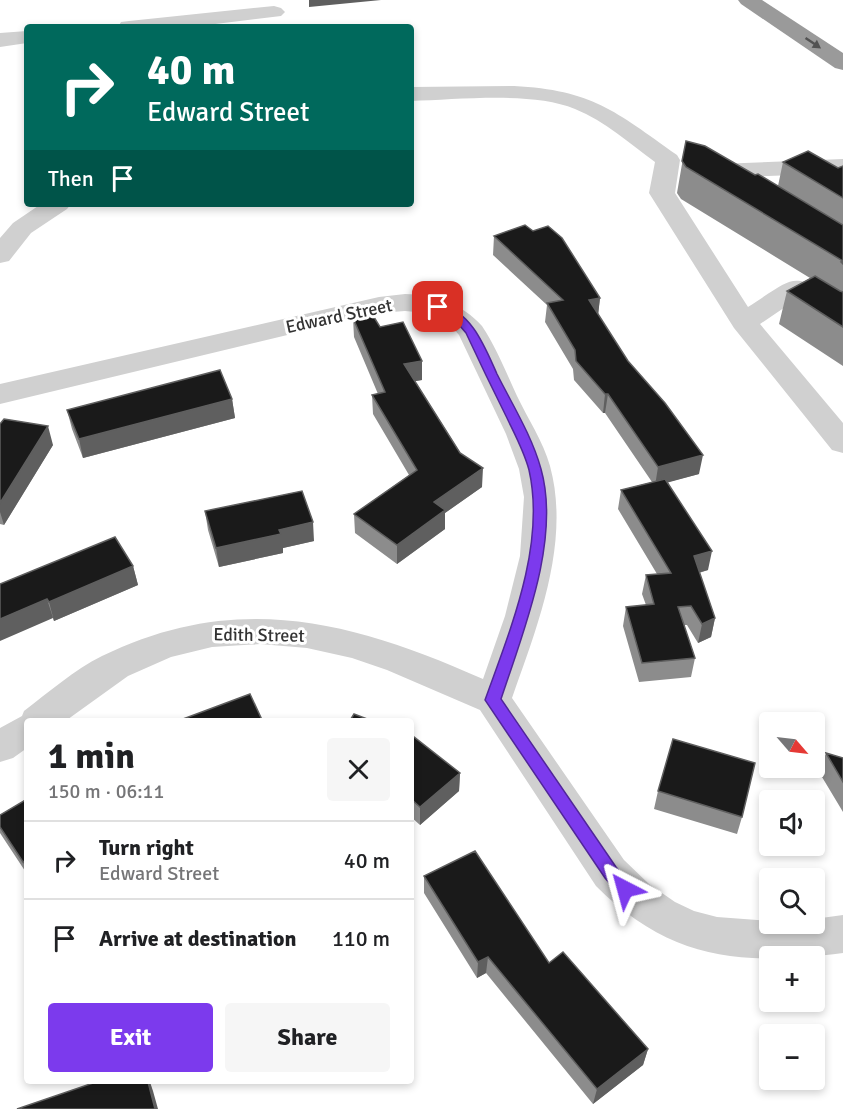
<!DOCTYPE html>
<html lang="en">
<head>
<meta charset="utf-8">
<style>
  :root { --surface:#fff; --page:#f6f6f6; --text:#202124; --muted:#757577; --line:#e0e0e0; --accent:#7c3aed }
  body { margin:0; font-family:Signika,sans-serif; background:var(--page); color:var(--text); height:100vh; display:flex; flex-direction:column; font-size:22px; white-space:nowrap }
  * { box-sizing:border-box; margin:0 }
  p { font-size:20px; color:var(--muted) }
  .icon { flex:none; width:33px; height:33px; fill:none; stroke:currentColor; stroke-width:2; stroke-linecap:round; stroke-linejoin:round }
  .map { position:relative; flex:1; overflow:hidden }
  .side { position:absolute; left:24px; top:718px; width:390px; height:366px; display:flex; flex-direction:column; background:var(--surface); border-radius:6px; box-shadow:0 3px 9px #0003 }
  .side>* { flex:none }
  .banner { position:absolute; left:24px; top:24px; width:390px; height:183px; border-radius:6px; box-shadow:0 3px 9px #0003; background:#00695c; color:#fff; overflow:hidden }
  .needle { width:39px; rotate:118deg }
  .buttons { position:absolute; left:759px; top:712px; display:grid; gap:12px }
  .buttons a { display:grid; place-items:center; width:66px; height:66px; border-radius:6px; background:var(--surface); box-shadow:0 3px 9px #0003; font-size:30px }
  .pin { position:absolute; display:grid; place-items:center; width:51px; height:51px; color:#fff; margin:-26px; border-radius:12px; box-shadow:0 3px 9px #0006 }
  .me { position:absolute; width:66px; margin:-33px; rotate:321deg; stroke-linejoin:round; filter:drop-shadow(0 0 4px #0008) }
  .turn { display:flex; align-items:center; gap:21px; height:126px; padding:0 24px; font-size:27px }
  .turn .icon { width:78px; height:78px; stroke-width:2.5 }
  .turn b { display:block; font-size:42px; line-height:51px }
  .then { display:flex; align-items:center; height:57px; padding:0 24px; background:#0003; gap:12px; font-size:22px }
  .round { display:grid; place-items:center; flex:none; width:63px; height:63px; border-radius:6px; background:var(--page) }
  .headline { display:flex; align-items:center; justify-content:space-between; height:102px; padding:0 24px }
  h1 { font-size:36px; font-weight:700; line-height:45px }
  .action { display:flex; gap:12px; margin-top:auto; padding:12px 24px }
  .action a { flex:1; height:69px; border-radius:6px; background:var(--accent); color:#fff; font-size:24px; font-weight:700; line-height:69px; text-align:center }
  .action a+a { background:var(--page); color:var(--text) }
  ul { padding:0; list-style:none }
  li { display:flex; align-items:center; gap:18px; height:78px; padding:0 24px; border-top:2px solid var(--line) }
  li div { flex:1 }
  li b { display:block; font-size:22px }
  li em { font-style:normal }
  .map>svg:first-child { display:block }
</style>
</head>
<body>
<div class="map">
<svg width="843" height="1109" viewBox="0 0 843 1109">
  <rect width="100%" height="100%" fill="#fff"/>
  <g fill="none" stroke-linecap="round" stroke-linejoin="round">
    <path fill="#d0d0d0" fill-rule="evenodd" d="M274,6L281,8L285,12L281,16L191,27H118L121,22L129,21Z
      M27,31V43L0,47V33Z
      M514,86C592,90 615,111 677,155L680,160L675,193L748,307C799,274 791,271 843,304V325L833,322L797,299L760,324L843,423V453L832,450L734,328L649,193L655,162C630,144 605,121 575,109C532,91 458,100 411,101V87Z
      M843,159V173L718,178L692,173L689,168L692,163L701,161L718,164Z
      M41,204H71L67,209L31,233L9,261L0,263V238L13,223Z
      M405,294C436,295 461,303 482,326C496,347 506,372 517,396C528,419 543,441 550,466C571,543 537,627 512,698L624,860L649,884L675,902L694,911L717,917L770,921V924H814V919L843,915V953C744,966 671,961 596,886L480,710L387,670L352,658L307,648L260,644L212,647L171,657L128,676L64,722H27V748L13,758L0,762V728L22,716L24,711C49,692 74,670 102,656C237,590 353,621 483,679L505,616L520,556L524,497L519,469L506,434L459,335L453,328L443,320L427,313L405,311L379,313L0,404V384L379,297Z"/>
    <path fill="#9a9a9a" fill-rule="evenodd" d="M738,0H762L843,53V70L835,68L741,4Z"/>
  </g>
  <path fill="#8c8c8c" d="M686,141L778,186L783,162L838,168L843,166V366L779,324L787,291L810,278L681,199L677,193Z
    M494,236L600,298L598,314L699,474L668,482L708,570L699,573L715,618L711,637L698,643L687,625H684L695,658L691,677L639,682L623,626L626,607L646,605L642,594L646,575L657,574L618,509L621,490L652,482L605,413H603L574,380L573,369L545,322L547,305L493,255Z
    M353,318L380,327L422,380L415,381L482,487L445,513V529L397,564L355,533L354,514L409,475L373,414L372,395L378,394L354,337Z
    M232,399L235,418L83,458L72,429L67,410Z
    M0,424L53,445L4,525L0,524Z
    M205,511L314,541L283,548V553L219,567L208,530Z
    M133,566L138,585L54,621L53,618L0,584Z
    M411,736L460,773L459,791L420,825L411,817Z
    M826,753L843,758V812L819,772Z
    M658,791L742,817L737,834L654,809Z
    M27,799V874L0,833V815Z
    M424,876L549,963L648,1049L643,1065L593,1104L486,973L477,978L424,893Z"/>
  <path fill="#5f5f5f" d="M309,0H381L309,7Z
    M600,298L598,316L589,300Z
    M422,361V380L404,383V364Z
    M605,394H608L605,413H603Z
    M232,399L235,418L83,458L79,439Z
    M48,426L53,445L4,525L0,512V503Z
    M703,455L699,474L655,486L658,467Z
    M483,468L482,487L445,513V529L397,564V545L434,502Z
    M313,522L314,541L283,548V553L219,567L216,548L279,530Z
    M712,551L708,570L690,575L694,556Z
    M133,566L138,585L54,621L49,602Z
    M47,599L53,618L0,641V619Z
    M715,618L711,637L698,643L702,624Z
    M460,773L459,791L420,825V807Z
    M27,859V871L23,862Z
    M488,957L486,973L477,978L478,962Z
    M648,1049L643,1065L593,1104L597,1089Z
    M148,1082H150L153,1091L158,1109H155Z"/>
  <path fill="#1a1a1a" stroke="#5f5f5f" stroke-width="1.5" d="M686,141L705,146L755,175L758,174L843,225V264L841,262L843,261L686,167L682,161Z
    M808,151L838,168L843,166V198L783,162Z
    M525,225L533,231L548,226L562,238L600,298L589,300L628,361L665,403L703,455L658,467L608,394H605L576,361L575,350L547,303L563,300L494,236Z
    M815,276L840,291L843,292V327L787,291Z
    M369,309L380,327L403,322L422,361L404,364L460,453L483,468L434,502L445,510L397,545L354,514L417,470L372,395L385,392L353,318Z
    M220,370L232,399L79,439L67,410Z
    M4,419L48,426L0,503V424Z
    M665,479L712,551L694,556L715,618L702,624L691,606L678,607L695,658L642,663L626,607L654,604L646,575L671,573L621,490Z
    M302,491L313,522L279,530L281,534L216,548L205,511Z
    M115,537L133,566L49,602L47,599L0,619V584Z
    M250,694L263,722H175Z
    M354,714L375,722H349Z
    M411,736L414,737L460,773L420,807L411,799Z
    M673,739L755,763L742,817L658,791Z
    M826,753L843,758V782Z
    M27,799V859L23,862L0,827V815Z
    M475,851L549,963L563,952L648,1049L597,1089L488,957L478,962L424,876Z
    M96,1082H148L155,1109H17Z"/>
  <defs><path id="oneway-solid" d="M-6-.8H1V-3.2L6.5 0L1 3.2V.8H-6Z" transform="scale(1.5)"/></defs>
  <use fill="#525252" href="#oneway-solid" transform="translate(813 43) rotate(34)"/>
  <path fill="#7c3aed" stroke="#51269a" stroke-width="1.5" d="M438,303C472,312 484,345 497,374C512,404 532,436 541,469C561,540 523,632 501,699L616,867L633,889L631,894L625,897L619,894L605,878L485,700C510,630 546,545 529,470C524,451 514,433 506,416C492,388 479,361 466,333L454,319L434,309L433,307Z"/>
  <g text-anchor="middle" stroke-width="6" stroke-linejoin="round" paint-order="stroke">
    <g font-size="18" fill="#333" stroke="#fff">
      <text transform="translate(339 316) rotate(-12)" y="6">Edward Street</text>
      <text transform="translate(259 635) rotate(1)" y="6">Edith Street</text>
    </g>
  </g>
</svg>
<div class="buttons">
<a><svg class="needle" viewBox="-14 -14 28 28"><path d="M0-13l5 13h-10z" fill="#e53935"/><path d="M0 13l5-13h-10z" fill="#757577"/></svg></a>
<a><svg class="icon" aria-label="sound" viewBox="0 0 24 24"><path d="M4 9h4l5-4v14l-5-4H4zM17 9q2 3 0 6"/></svg></a>
<a><svg class="icon" aria-label="search" viewBox="0 0 24 24"><circle cx="10" cy="10" r="6"/><path d="M15 15l6 6"/></svg></a>
<a>+</a>
<a>−</a>
</div>
<div class="pin" style="left:438px;top:307px;background:#d93025"><svg class="icon" aria-label="arrive" viewBox="0 0 24 24"><path d="M6 21V4h12l-3 4 3 4H6"/></svg></div>
<svg class="me" style="left:625px;top:889px" viewBox="-20 -20 40 40"><path d="M0-17L14 15 0 8-14 15z" fill="#7c3aed" stroke="#fff" stroke-width="4"/></svg>
<div class="banner">
<div class="turn"><svg class="icon" aria-label="right" viewBox="0 0 24 24"><path d="M7 20v-9h11M14 6l5 5-5 5"/></svg><div><b>40 m</b>Edward Street</div></div>
<div class="then">Then<svg class="icon" aria-label="arrive" viewBox="0 0 24 24"><path d="M6 21V4h12l-3 4 3 4H6"/></svg></div>
</div>
<section class="side">
<div class="headline"><div><h1>1 min</h1><p>150 m · 06:11</p></div><a class="round"><svg class="icon" aria-label="close" viewBox="0 0 24 24"><path d="M6 6l12 12M18 6L6 18"/></svg></a></div>
<ul>
<li><svg class="icon" aria-label="right" viewBox="0 0 24 24"><path d="M7 20v-9h11M14 6l5 5-5 5"/></svg><div><b>Turn right</b><p>Edward Street</p></div><em>40 m</em></li>
<li><svg class="icon" aria-label="arrive" viewBox="0 0 24 24"><path d="M6 21V4h12l-3 4 3 4H6"/></svg><div><b>Arrive at destination</b></div><em>110 m</em></li>
</ul>
<div class="action"><a>Exit</a><a>Share</a></div>
</section>
</div>
</body>
</html>
